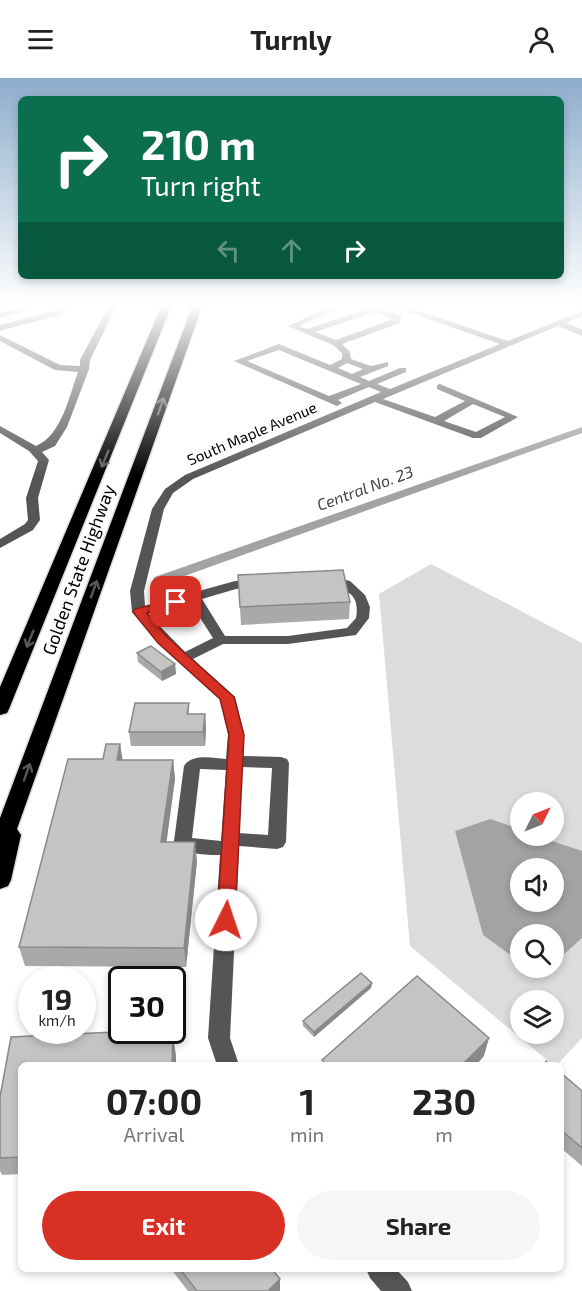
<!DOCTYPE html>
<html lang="en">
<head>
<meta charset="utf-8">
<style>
  :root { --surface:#fff; --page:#f6f6f6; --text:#222; --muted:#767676; --accent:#d93025 }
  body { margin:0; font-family:"Exo 2",sans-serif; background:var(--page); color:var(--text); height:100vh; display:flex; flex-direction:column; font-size:22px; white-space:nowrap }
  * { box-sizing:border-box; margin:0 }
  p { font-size:20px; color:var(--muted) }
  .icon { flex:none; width:33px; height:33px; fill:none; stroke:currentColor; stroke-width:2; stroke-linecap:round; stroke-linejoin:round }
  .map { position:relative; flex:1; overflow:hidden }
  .side { position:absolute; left:18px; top:984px; width:546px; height:210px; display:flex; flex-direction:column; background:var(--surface); border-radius:9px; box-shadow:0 3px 9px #0003 }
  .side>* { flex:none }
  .banner { position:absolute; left:18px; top:18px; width:546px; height:183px; border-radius:9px; box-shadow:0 3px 9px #0003; background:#0b6e4f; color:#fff; overflow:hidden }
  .needle { width:39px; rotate:47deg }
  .fabs { position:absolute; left:510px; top:714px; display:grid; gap:12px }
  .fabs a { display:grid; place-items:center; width:54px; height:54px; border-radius:50%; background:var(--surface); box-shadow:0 3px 9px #0003; font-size:30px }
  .speed { position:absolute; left:18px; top:888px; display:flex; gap:12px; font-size:30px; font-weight:700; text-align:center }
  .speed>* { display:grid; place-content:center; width:78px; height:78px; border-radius:50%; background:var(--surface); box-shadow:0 3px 9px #0003; line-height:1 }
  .speed small { font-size:15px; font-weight:400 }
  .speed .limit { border:3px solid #111; border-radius:9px; background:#fff; color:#111 }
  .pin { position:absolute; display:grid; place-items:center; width:51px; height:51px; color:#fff; margin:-26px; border-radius:12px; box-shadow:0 3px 9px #0006 }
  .me { position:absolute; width:66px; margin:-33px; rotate:4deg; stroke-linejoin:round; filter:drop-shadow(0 0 4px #0008) }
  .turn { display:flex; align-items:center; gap:21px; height:126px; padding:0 24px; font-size:27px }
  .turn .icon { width:78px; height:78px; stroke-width:2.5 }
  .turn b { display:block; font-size:42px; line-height:51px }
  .lanes { display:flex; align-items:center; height:57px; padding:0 24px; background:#0003; justify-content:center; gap:30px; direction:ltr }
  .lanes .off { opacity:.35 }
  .eta { display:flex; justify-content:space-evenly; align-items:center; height:102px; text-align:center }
  .eta b { font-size:36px; font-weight:700; line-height:42px }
  .primary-button { display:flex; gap:12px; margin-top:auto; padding:12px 24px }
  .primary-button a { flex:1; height:69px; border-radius:36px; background:var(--accent); color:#fff; font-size:24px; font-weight:700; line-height:69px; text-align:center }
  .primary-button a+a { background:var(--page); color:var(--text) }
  header { display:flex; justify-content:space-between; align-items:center; height:78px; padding:0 24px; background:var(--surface); font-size:27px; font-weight:700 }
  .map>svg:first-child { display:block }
</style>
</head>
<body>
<header><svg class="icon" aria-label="menu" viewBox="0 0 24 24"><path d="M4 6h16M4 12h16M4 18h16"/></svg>Turnly<svg class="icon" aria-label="person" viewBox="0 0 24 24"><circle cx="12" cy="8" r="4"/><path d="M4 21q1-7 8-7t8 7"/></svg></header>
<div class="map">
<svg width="582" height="1213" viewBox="0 0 582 1213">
  <rect width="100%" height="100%" fill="#fff"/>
  <path fill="#dcdcdc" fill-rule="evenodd" d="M431,486L582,565V960L557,987H553L410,868L379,516ZM520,724H554V758H520ZM520,790H554V824H520ZM520,856H554V890H520ZM520,922H554V956H520Z"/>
  <path fill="#a3a3a3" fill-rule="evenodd" d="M490,741L520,751V758H537L582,773V860L554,885V856H520V884L483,857L455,753ZM520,790H554V824H520Z"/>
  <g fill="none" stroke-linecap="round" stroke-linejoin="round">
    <path stroke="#a3a3a3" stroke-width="3" d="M566,245L582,253"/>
    <path fill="#a3a3a3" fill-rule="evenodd" d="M582,349V355L165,505H155L153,502L155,499Z"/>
    <g stroke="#dbdbdb" stroke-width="3">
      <path id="highway" d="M161,229H171L9,631L7,635L0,637V609Z
        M192,229H202L17,751L21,757L11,802L8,808L0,811V740Z"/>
    </g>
    <path fill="#555" fill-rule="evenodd" d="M23,229L30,231L0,240V235Z
      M59,229H68L62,236L0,253V247L56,232Z
      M108,229H116L90,282L89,291L67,349L55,368L42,374L49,382L38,420L40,442L33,452L0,470V461L25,446L28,442L26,420L38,383L29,373L0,355V348L36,368C62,357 69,318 78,294L55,292L0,263V257L60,287L80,288V282Z
      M329,229H341L299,248L307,251L367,231L365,229H377L401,238L400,245L342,266L350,274L351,281L371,288L388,284V288L360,299L369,303L400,290H406V294L377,306L390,311L500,266L394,229H407L508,263L582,233V238L566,245L582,252V258L558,248L383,321L435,339L465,323L437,311V307L440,306L518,339L481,360H473L375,324L193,401L173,415L164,431L144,513L145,528L235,503L262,502L264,505L262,508L236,511L202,521L225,558H288L347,550L356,540C361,512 342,511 321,506L319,503L321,500L333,499L350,503L365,517L370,529L369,540L356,557L288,566H223L193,581L235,619L244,656L243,678L281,679L287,681L289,685L286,764L283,769L277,771L239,768L230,960L239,987H217L208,960L220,777C206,777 182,777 174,763L184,688C192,675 213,680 226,681L228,656L220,621L158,565L132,534L130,513L152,431L165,411L185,397L381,314L369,309L338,322L342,325L337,328L234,283L279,266L330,287L342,281V275L333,267L288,248ZM374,234L393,241L336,262L315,254ZM279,272L361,306L329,318L247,283ZM347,285L363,291L352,296L338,290ZM473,326L505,339L476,354L444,343ZM190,524L213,560L185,574L148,536ZM242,689L272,690L268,757L239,755ZM200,691L226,692L221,763L192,760Z
      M366,1191H396L408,1204L412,1213H381L370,1200Z"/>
    <use href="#highway" fill="#000" fill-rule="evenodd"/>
  </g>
  <path fill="#a9a9a9" d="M238,497L350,524L349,541L241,547Z
    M137,575L175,586L176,596L162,603L138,584Z
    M189,625V636H205L206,650L205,668H131L129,654Z
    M120,666L122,682H173L175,701L166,764L197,783L186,889L25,888L19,869L103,681Z
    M372,905L371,910L314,959L303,948V943Z
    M114,954L116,963L173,960L176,978V987H21V1096L2,1097L0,1093V1019L11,959Z
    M561,995L582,1013V1088L561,1070Z
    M171,1191H272L280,1201V1213H188Z"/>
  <path fill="#898989" d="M175,586L176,596L162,603L161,594Z
    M205,636L206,650L205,668L203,654Z
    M120,666L123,684L117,682Z
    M173,682L175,701L164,783L161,764Z
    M195,764L197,783L186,889L184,870Z
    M372,905L371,910L314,959V954Z
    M173,960L176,978V987H172Z
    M489,960L484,978L476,987H462Z
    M280,1201V1213H268Z"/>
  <path fill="#c4c4c4" stroke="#898989" stroke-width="1.5" d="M343,492L350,524L240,529L238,497Z
    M151,568L175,586L161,594L137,575Z
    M135,625H189L187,636H205L203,654H129Z
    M106,666H120L117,682H173L161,764H195L184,870L19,869L68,681H103Z
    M361,895L372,905L314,954L303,943Z
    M417,898L489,960L462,987H327L322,982Z
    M114,954L113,963L173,960L172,987H21V1079L0,1080V1019L11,959Z
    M546,983L551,987H543Z
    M561,995L582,1013V1070L561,1052Z
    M180,1191H272L280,1201L268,1213H197Z"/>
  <defs><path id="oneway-shaft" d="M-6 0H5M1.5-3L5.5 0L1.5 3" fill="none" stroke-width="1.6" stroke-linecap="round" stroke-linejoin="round" transform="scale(1.5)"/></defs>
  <g stroke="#595959">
    <use href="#oneway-shaft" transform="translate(161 328) rotate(-70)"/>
    <use href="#oneway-shaft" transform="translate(105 381) rotate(112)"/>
    <use href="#oneway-shaft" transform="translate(94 511) rotate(-70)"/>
    <use href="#oneway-shaft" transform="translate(30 561) rotate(112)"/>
    <use href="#oneway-shaft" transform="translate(27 694) rotate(-70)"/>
  </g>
  <linearGradient id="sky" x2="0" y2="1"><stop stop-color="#8cadcc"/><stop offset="0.57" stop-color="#fff"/><stop offset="1" stop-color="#fff" stop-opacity="0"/></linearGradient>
  <rect width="582" height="399" fill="url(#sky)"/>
  <path fill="#d93025" stroke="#8d1f18" stroke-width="1.5" d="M176,521L182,524L180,527L147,535L167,559L234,619L244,657L235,842L232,847L226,849L220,847L217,842L229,657L220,621L158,565L133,534L135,531Z"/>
  <g text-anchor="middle" stroke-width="4.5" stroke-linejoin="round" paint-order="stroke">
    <g font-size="15" fill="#000" stroke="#fff">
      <text transform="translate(252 356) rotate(-23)" y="5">South Maple Avenue</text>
    </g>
    <g font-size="16" font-style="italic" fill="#444" stroke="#fff">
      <text transform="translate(365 410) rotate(-20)" y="6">Central No. 23</text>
    </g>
    <g font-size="18" fill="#000" stroke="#fff">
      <text transform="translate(79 492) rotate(-70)" y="6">Golden State Highway</text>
    </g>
  </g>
</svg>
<div class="fabs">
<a><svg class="needle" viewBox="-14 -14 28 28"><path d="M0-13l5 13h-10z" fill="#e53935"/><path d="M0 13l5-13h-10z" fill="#767676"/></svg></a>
<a><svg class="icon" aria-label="sound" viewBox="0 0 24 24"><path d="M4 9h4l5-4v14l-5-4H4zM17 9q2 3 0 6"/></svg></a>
<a><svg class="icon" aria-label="search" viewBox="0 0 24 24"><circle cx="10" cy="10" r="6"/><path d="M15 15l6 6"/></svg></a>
<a><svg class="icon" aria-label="layers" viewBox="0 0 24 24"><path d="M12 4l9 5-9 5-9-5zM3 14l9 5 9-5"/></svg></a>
</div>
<div class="speed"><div>19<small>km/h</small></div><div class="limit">30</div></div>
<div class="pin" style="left:176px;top:524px;background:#d93025"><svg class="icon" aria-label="arrive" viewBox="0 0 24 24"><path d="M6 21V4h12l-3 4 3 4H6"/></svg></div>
<svg class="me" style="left:226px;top:842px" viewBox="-20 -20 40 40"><circle r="19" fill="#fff"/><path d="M0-13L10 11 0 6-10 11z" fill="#d93025"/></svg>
<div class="banner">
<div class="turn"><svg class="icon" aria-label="right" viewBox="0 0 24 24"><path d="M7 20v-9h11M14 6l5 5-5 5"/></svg><div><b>210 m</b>Turn right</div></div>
<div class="lanes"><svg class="icon off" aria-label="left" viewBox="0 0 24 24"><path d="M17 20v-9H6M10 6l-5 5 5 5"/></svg><svg class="icon off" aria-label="ahead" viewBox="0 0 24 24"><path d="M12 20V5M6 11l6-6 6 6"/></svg><svg class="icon" aria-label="right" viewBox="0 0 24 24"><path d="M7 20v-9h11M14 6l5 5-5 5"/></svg></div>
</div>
<section class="side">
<div class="eta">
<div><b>07:00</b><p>Arrival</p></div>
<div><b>1</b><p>min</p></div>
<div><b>230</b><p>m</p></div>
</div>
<div class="primary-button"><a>Exit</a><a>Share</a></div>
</section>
</div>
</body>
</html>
